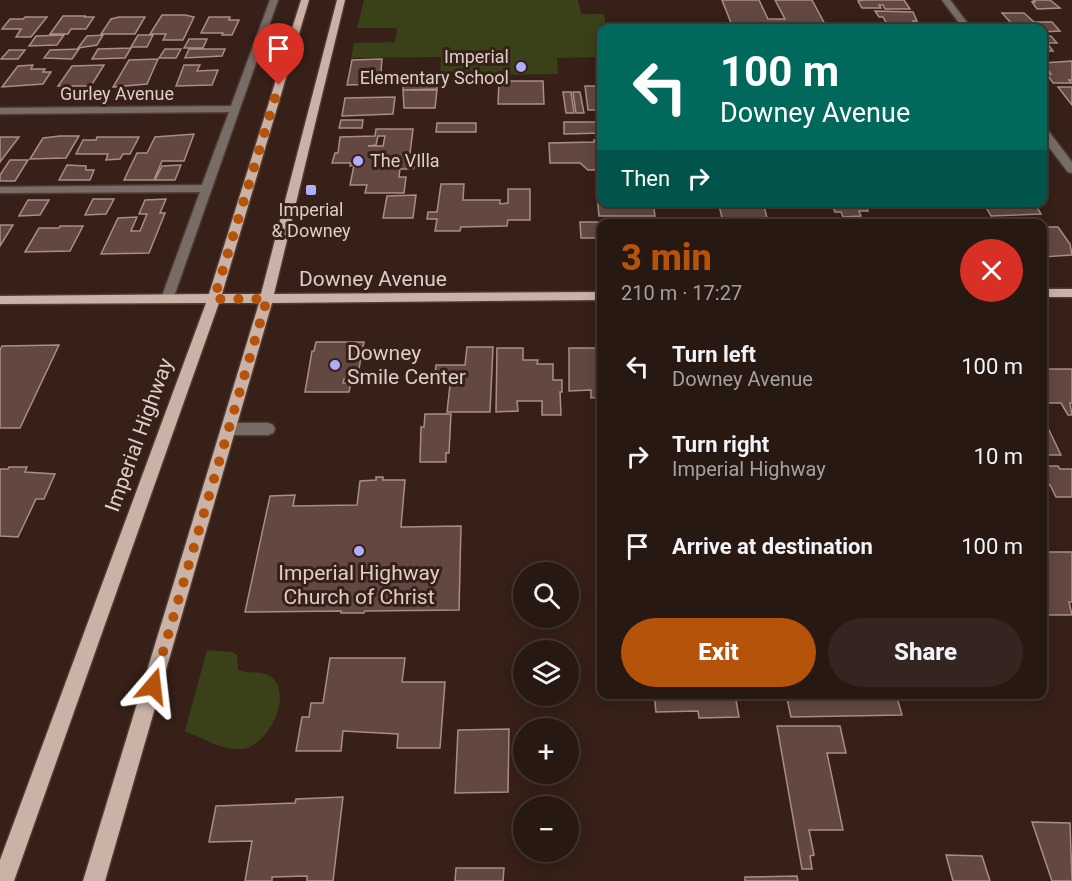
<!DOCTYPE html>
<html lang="en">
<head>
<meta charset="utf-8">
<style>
  :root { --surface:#281812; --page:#342520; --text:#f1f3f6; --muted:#a5a09f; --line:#443732; --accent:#b45309 }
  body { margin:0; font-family:Roboto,sans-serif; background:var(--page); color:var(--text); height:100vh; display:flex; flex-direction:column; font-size:22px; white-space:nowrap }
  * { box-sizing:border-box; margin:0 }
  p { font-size:20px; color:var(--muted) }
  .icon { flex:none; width:33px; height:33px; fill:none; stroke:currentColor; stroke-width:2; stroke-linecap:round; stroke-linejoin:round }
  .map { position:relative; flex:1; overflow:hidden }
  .sheet { position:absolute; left:597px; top:219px; width:450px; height:480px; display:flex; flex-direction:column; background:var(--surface); border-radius:12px; box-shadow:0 3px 15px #0003,0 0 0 2px var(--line) }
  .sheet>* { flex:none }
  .guide { position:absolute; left:597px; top:24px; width:450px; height:183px; border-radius:12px; box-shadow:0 3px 15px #0003,0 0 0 2px var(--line); background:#00695c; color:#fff; overflow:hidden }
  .fabs { position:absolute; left:513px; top:562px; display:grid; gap:12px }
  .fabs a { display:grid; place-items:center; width:66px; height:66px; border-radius:50%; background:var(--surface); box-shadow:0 3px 15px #0003,0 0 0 2px var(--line); font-size:30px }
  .pin { position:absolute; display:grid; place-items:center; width:51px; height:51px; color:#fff; margin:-62px -26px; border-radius:50% 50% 50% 0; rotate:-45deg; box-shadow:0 0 6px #0007 }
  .pin .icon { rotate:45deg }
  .me { position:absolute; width:66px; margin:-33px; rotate:17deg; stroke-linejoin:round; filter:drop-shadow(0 0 4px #0008) }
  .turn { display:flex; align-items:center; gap:21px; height:126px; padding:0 24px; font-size:27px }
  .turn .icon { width:78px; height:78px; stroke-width:2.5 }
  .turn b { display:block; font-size:42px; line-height:51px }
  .then { display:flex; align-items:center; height:57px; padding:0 24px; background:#0003; gap:12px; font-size:22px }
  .round { display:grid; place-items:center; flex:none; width:63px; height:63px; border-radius:32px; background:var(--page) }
  .headline { display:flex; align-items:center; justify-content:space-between; height:102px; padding:0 24px }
  h1 { font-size:36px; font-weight:800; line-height:45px; color:var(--accent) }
  .button { display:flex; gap:12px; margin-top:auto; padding:12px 24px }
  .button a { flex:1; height:69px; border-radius:36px; background:var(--accent); color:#fff; font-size:24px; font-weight:800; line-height:69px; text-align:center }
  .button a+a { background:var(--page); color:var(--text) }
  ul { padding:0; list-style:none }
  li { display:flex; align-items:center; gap:18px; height:90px; padding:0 24px }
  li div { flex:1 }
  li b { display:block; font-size:22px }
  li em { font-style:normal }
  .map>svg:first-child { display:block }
</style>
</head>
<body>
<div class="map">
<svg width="1072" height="881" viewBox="0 0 1072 881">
  <rect width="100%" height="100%" fill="#362018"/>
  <path fill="#3a4119" d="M364,0H578L581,14H604L606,28H602L601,57L557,58L558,74L440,76L441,57L351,58L354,43L395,42L397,28H357Z
    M207,650L232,652L237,655L238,670C248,674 261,671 270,676C295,693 268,747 242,749C223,751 202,738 185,731Z"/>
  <path fill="#634842" stroke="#ab8d86" stroke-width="1.5" fill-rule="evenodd" d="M722,0H759L768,19H785L775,0H812L827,28H788L787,25H770L772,28H733Z
    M864,0H904L910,9H885L883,5H879L881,8H862L858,1Z
    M1033,0H1050L1060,8L1037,9L1032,2H1035Z
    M875,11L913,12L917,21H913L918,28H889L883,17H879Z
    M1002,13H1024L1034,22H1052L1060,31L1042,32V28H1035H1038L1037,26L1009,28L1005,23H1011Z
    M162,15H185L194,17L183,40H163L166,34H150Z
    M63,16H86L84,17H94L86,29H71L68,34H50Z
    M25,17H47L31,37H16L21,29H2L10,19H23Z
    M119,17H145L135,34H101L111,19Z
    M209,17H230L229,20H239L232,35H222L223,33H201Z
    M64,35L57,45L29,46L36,36Z
    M103,35L97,45L78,48L87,36Z
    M138,35H153L147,47H131Z
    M1042,36H1051L1057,43H1047L1053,51H1042Z
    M189,39H207L203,48H184Z
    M131,48L125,58L92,59L98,49Z
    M79,49L72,59L44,58L50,50Z
    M165,49H181L176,58H159Z
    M189,49H225L222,56L185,58Z
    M9,50H25L18,59H1Z
    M158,59L147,84L113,87L129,60Z
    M382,59L380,84L347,85L352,60Z
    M1072,61V80H1069L1072,83H1053L1047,74H1051L1043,63Z
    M33,65L31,69H45L43,72H51L43,84L2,87L18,66Z
    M104,65L91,86H58L72,66Z
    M184,65H200L197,71L218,70L212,85L176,86Z
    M426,75H437V89L403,90L404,80H425Z
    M499,81H543L544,104H498Z
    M585,86H602V110H588Z
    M1058,87H1072V105Z
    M403,90H437L435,108H404Z
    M563,92H571L574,113H566Z
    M573,92H580L584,113H576Z
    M395,97L393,114L342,116L345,98Z
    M341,120H363L362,128H339Z
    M564,122H602V133L564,134Z
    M437,123H476V132H436Z
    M376,129H413L410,153H407L406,161L419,163L413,169H400L399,177H406L404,193H365L367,185H350L354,165L350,166L351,163H332L335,153H338L340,137L375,136ZM378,136H385L383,146H368L376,145Z
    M194,134L184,161H162L154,180H124L137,153H147L155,137Z
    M60,136H79L66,158L30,159L43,138Z
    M0,137H19L0,162Z
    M97,137H139L130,154H123L120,159L106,160L108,154H76L83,140H96Z
    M594,140H602V170H588L580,163H550L549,143L594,142Z
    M10,160H28L15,181H0V175Z
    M67,165L86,166V170H94L90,180H59Z
    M181,165L175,180H155L162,166Z
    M600,175H602V202H653L655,216H599L596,185L601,186Z
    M441,184H464L463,200H500V204L508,203V189H530V220H508L507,226L461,227L460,231H435L437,219H427L428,212H437Z
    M416,195L413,218H383L387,196Z
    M93,199H114L106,214L85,215Z
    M166,199L160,213H165L149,253L101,254L118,218L137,217L131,231H140L147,214H139L145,200Z
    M28,200H49L40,215L19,216Z
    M706,202H763L767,218H722L719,205H706Z
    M831,202H886L887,205L866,206L868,211H859L861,216L843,217L841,212H835Z
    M983,202H1034L1041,214L991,216Z
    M707,221H756L757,224L687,222Z
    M580,222H605L602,224V238H581Z
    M0,225H13L0,246Z
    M60,226H83L70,251L25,252L39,228H59Z
    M1042,227H1058L1070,244L1072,255L1042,257Z
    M316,342H364L357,379H344L343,383H351L349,392H305L312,351H314Z
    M59,345L20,428H0V350L2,346Z
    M467,347H493L490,412H447L450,385H434L436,365H465Z
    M497,348H523V360H538L537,364H553V380H562V392H560L561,415H542V401H517L518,411L496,412Z
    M569,348H602V397L591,398V390L569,391Z
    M1042,369H1072V403H1070L1072,415H1068L1061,403H1042Z
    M425,414H451L449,453H446V462H420L421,427H424Z
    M1042,426H1047L1061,455H1042Z
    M1042,466H1058L1060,469H1072V497H1056L1050,485H1042Z
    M9,467H27L25,472L55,474L44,499H36L18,537L0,536V469H8Z
    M376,477H383V480H405L401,527L461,526L459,610L365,611L364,613H341V611L245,612L270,496L295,495L293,506L357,505L360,481L376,480Z
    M1042,552H1072V602H1069L1072,615H1048L1042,608Z
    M330,658H405L402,682H445L440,748H397L398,734L343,731L341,751H296L302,717H309L311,703H323Z
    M654,694H735L739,717L699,718L698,711L656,712Z
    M786,694H896L902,715L791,717Z
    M777,726H840L846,753H827L843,830H809L814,855L810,856L812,869H802Z
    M509,729L508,792L455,793L458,730Z
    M343,797L333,881H307V876L272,877V881H245L252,841L209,842L216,806L295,803L296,799Z
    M1032,822L1070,823L1072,881H1052Z
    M946,855L982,856L990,881H953Z
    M456,868H504L503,881H455Z
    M797,876L798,881H745V877Z"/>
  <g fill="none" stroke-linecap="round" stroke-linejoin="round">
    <g stroke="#513c34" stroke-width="3">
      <path id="minor" d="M270,0H278L172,302H162L161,299L200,192L0,193V187L202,185L229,112L0,114V108L231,106Z
        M942,0H950L971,28H963Z
        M1042,127L1046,128L1072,162V173L1068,172L1042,138Z
        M230,423H268L273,425L275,429L273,433L268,435H230L225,433L223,429L225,425Z"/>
    </g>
    <g stroke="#513c34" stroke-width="3">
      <path id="major" d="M301,0H309L222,294H261L337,0H345L274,294L602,292V300L272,303L105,881H83L259,303H219L14,881H0V860L206,303L0,304V296L209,294Z
        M1042,289H1072V297H1042Z"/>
    </g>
    <use href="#minor" fill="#786c66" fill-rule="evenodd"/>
    <use href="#major" fill="#cab2a6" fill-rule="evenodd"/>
  </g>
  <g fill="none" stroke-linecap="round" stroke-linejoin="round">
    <path stroke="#b45309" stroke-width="10" stroke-dasharray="0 18" d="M153,686L267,299H214L279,85"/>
  </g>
  <g fill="#afaefa" stroke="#362018" stroke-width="2">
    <circle cx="521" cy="67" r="6"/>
    <circle cx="358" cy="161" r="6"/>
    <rect x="305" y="184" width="12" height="12" rx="3"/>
    <circle cx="335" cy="365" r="6"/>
    <circle cx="359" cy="551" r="6"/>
  </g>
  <g text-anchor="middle" stroke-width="6" stroke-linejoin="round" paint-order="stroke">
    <g font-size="18" fill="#ddcec8" stroke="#362018" text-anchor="end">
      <text x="509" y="63">Imperial<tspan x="509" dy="21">Elementary School</tspan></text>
      <text x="370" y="167" text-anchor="start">The VIlla</text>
      <text x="311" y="216" text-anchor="middle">Imperial<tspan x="311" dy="21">&amp; Downey</tspan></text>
    </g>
    <g font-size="18" fill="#ddcec8" stroke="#362018">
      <text x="117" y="100">Gurley Avenue</text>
    </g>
    <g font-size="21" fill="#ddcec8" stroke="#362018">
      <text x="373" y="286">Downey Avenue</text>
      <text transform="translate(139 435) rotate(-70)" y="7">Imperial Highway</text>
    </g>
    <g font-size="21" fill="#ddcec8" stroke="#362018" text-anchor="start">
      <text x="347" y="360">Downey<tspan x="347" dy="24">Smile Center</tspan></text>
      <text x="359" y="580" text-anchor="middle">Imperial Highway<tspan x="359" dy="24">Church of Christ</tspan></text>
    </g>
  </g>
</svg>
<div class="fabs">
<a><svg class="icon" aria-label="search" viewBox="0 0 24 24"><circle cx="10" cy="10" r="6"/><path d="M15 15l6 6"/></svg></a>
<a><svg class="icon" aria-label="layers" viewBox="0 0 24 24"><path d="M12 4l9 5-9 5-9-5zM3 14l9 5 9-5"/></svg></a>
<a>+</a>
<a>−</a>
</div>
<div class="pin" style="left:279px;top:85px;background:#d93025"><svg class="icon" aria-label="arrive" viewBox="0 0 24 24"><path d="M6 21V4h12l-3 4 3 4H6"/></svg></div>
<svg class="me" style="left:153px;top:686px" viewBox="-20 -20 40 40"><path d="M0-17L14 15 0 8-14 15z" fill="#b45309" stroke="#fff" stroke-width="4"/></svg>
<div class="guide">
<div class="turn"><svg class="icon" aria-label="left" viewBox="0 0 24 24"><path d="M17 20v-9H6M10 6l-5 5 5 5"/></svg><div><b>100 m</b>Downey Avenue</div></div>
<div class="then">Then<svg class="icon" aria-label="right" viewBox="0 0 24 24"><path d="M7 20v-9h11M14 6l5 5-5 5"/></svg></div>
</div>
<section class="sheet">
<div class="headline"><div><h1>3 min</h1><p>210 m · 17:27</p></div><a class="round" style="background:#d93025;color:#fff"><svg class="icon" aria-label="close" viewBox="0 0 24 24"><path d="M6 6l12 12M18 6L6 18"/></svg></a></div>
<ul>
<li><svg class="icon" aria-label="left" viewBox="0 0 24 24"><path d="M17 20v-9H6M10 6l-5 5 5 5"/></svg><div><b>Turn left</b><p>Downey Avenue</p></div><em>100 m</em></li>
<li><svg class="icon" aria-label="right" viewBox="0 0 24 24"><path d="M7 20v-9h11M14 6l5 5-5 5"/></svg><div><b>Turn right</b><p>Imperial Highway</p></div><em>10 m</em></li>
<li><svg class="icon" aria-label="arrive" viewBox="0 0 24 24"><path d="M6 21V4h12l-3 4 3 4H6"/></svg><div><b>Arrive at destination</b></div><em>100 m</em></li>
</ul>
<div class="button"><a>Exit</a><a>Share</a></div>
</section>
</div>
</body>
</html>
